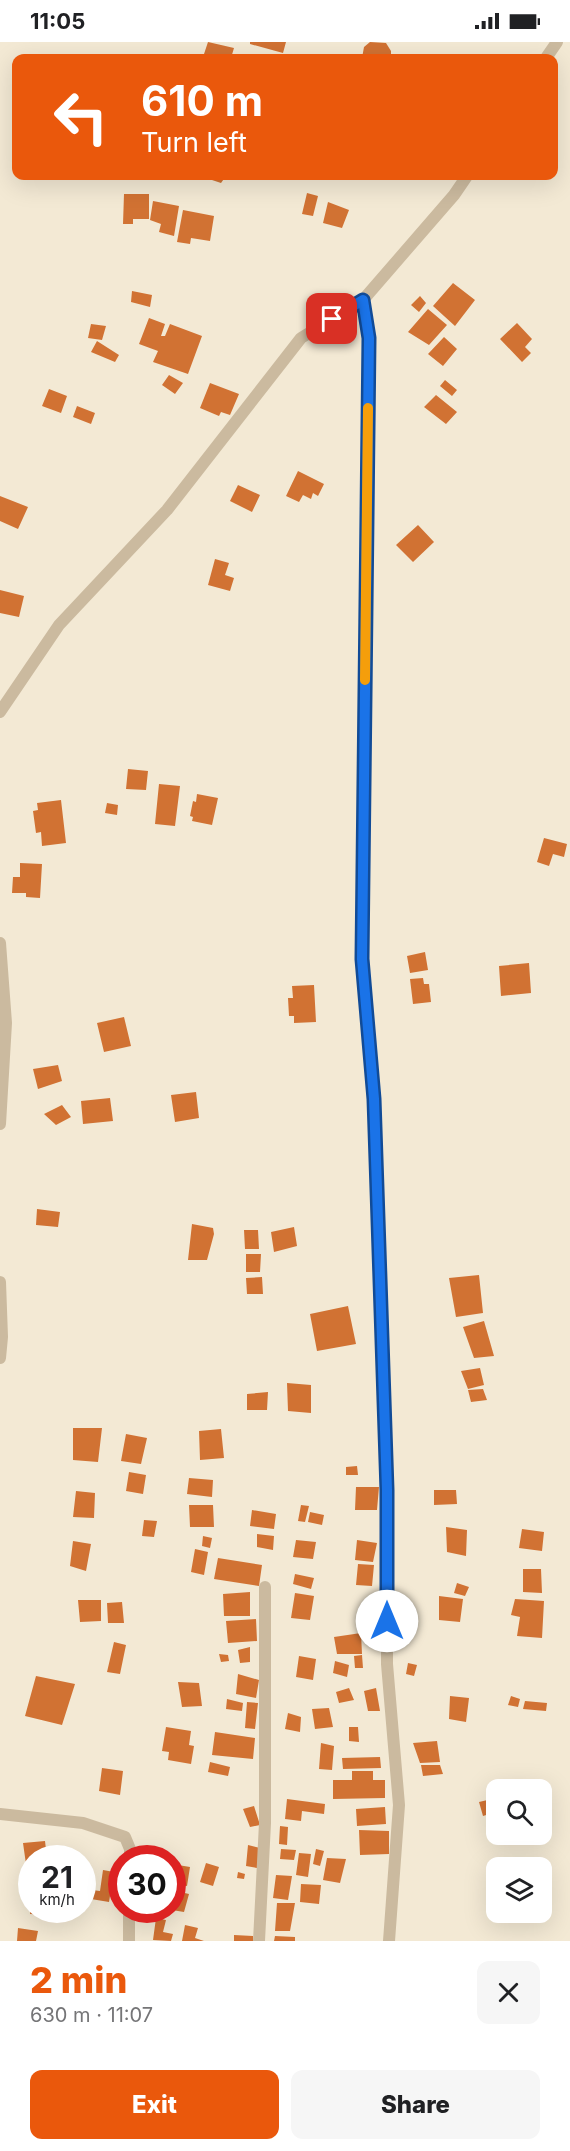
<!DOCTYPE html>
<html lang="en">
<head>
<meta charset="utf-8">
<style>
  :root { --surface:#fff; --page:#f6f6f6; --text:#202124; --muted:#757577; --accent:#ea580c }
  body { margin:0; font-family:Inter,sans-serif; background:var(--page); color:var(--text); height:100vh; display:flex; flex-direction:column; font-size:22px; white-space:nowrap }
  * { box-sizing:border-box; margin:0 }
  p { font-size:20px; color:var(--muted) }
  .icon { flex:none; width:33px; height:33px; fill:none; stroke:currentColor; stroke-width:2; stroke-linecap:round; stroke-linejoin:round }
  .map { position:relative; height:1899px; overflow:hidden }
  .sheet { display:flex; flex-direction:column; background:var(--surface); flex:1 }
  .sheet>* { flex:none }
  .hud { position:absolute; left:12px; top:12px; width:546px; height:126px; border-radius:12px; box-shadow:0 6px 24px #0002; background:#ea580c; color:#fff; overflow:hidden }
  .fabs { position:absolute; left:486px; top:1737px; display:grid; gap:12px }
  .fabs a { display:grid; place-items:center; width:66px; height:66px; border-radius:12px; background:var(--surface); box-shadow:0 6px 24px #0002; font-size:30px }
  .speed { position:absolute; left:18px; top:1803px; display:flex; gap:12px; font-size:30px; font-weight:700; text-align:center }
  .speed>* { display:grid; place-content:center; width:78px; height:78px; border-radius:50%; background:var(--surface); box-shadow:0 6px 24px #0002; line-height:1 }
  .speed small { font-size:15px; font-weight:400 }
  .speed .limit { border:9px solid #d22; background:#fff; color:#111 }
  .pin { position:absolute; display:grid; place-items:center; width:51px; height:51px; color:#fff; margin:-26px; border-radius:12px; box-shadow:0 3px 9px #0006 }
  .me { position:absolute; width:66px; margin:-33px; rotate:0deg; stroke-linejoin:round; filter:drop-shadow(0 0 4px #0008) }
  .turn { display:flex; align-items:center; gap:21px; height:126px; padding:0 30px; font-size:27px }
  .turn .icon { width:78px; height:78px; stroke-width:2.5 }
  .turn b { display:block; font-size:42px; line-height:51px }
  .round { display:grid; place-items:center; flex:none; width:63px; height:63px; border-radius:12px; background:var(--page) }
  .head { display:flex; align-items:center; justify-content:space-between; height:102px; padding:0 30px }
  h1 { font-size:36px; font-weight:800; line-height:45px; color:var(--accent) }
  .button { display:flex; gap:12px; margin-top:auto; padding:12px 30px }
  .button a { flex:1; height:69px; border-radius:12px; background:var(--accent); color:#fff; font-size:24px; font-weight:800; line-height:69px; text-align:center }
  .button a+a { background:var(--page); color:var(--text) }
  .status { display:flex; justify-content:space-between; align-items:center; height:42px; padding:0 30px; background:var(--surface); direction:ltr }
  .status svg { height:16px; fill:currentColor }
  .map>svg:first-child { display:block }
</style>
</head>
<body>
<div class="status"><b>11:05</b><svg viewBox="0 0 49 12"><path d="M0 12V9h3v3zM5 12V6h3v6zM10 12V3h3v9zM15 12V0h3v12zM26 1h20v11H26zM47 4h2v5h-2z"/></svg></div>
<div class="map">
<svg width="570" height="1899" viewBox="0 0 570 1899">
  <rect width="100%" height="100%" fill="#f3e9d4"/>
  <path fill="#d17233" d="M208,0L234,6L231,16H220L204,12Z
    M250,0H286L283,11L250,2Z
    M370,0L386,1L391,9V16H362L364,5Z
    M200,134H226L221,141Z
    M307,151L318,154L313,174L302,172Z
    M124,152H149V177H133V182H123Z
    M153,159L179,164L174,194L159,190L161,182L150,178Z
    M328,160L349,168L342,186L323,181Z
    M183,168L214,174L210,199L191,196L190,202L177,200Z
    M453,241L475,258L455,284L433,264Z
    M132,249L152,253L150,265L131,260Z
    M420,254L426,261L419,270L411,263Z
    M428,267L447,283L429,303L408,290Z
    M149,276L165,282L161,294H165L170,282L202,294L188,332L153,320L158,309L139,302Z
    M517,281L532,297L525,305L531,311L522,320L500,297Z
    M91,282L106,284L102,298L88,296Z
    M444,295L457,307L443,324L428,312Z
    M97,299L119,313L115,320L91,310Z
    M169,333L183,341L175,352L162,343Z
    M445,338L457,348L452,354L440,344Z
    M210,341L239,352L230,373L221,370L219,374L200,366Z
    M49,347L67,354L61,371L42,364Z
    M436,353L457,370L446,382L424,365Z
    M77,364L95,371L91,382L73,375Z
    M298,429L324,442L318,454L313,451L311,457L303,453L299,460L286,454Z
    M238,443L260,453L252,470L230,459Z
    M0,454L28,465L18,487L0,479Z
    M418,483L434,500L413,520L396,503Z
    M215,517L229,521L225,533L234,536L230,549L208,543Z
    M0,548L24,554L19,575L0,571Z
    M128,727L148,729L146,748L126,747Z
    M159,742L180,744L175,784L155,782Z
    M197,752L218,756L212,783L192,779L193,775L190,774L193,759L196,760Z
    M61,758L66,801L42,804L41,790L36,791L33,769L38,768L37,761Z
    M107,761L118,763L117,773L105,771Z
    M544,796L567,802L564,815L553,812L549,824L537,820Z
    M20,821L42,822L40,856L26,855V851H12L13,835H20Z
    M425,910L428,928L410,931L407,914Z
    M529,921L531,951L501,954L499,924Z
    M423,936L424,942H429L431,960L413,962L410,937Z
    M314,943L316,980L294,981V974H289L288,956H293L292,944Z
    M124,975L131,1004L104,1010L97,981Z
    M58,1023L62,1039L38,1047L33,1027Z
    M196,1050L199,1076L175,1080L171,1053Z
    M110,1056L113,1079L83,1082L81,1059Z
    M62,1063L71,1075L56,1083L44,1072Z
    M37,1167L60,1170L58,1185L36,1183Z
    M192,1182L213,1186L214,1192L207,1218H188Z
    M294,1185L297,1204L274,1210L271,1190Z
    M244,1188H258L259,1207H245Z
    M246,1212H261L260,1230H246Z
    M479,1233L483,1271L456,1275L449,1236Z
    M262,1235L263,1252H247L246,1236Z
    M348,1264L356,1302L317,1309L310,1272Z
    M484,1279L494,1314L474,1316L463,1285Z
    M480,1326L484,1343L468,1347L461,1329Z
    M287,1341L311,1343V1371L288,1369Z
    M483,1347L487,1358L471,1360L468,1348Z
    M268,1350L267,1368H247V1352Z
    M73,1386H102L98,1420L73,1418Z
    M221,1387L224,1416L200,1418L199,1389Z
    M126,1392L147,1396L141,1422L121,1419Z
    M357,1424L358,1433H346V1425Z
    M129,1430L146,1433L143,1452L126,1449Z
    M189,1436L213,1438L212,1455L187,1452Z
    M356,1445H379L377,1468H355Z
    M434,1448H456L457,1462L434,1463Z
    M76,1449L95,1451L94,1476L73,1475Z
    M189,1463H213L214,1485H190Z
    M301,1463L309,1464L305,1480L298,1479Z
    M252,1468L276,1472L274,1487L250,1484Z
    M310,1470L324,1473L322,1483L308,1480Z
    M144,1478L157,1479L154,1495L142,1494Z
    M446,1485L467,1488L466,1514L447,1510Z
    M522,1487L544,1490L542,1509L519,1506Z
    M257,1492L274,1494L273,1508L257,1505Z
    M203,1494L212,1496L210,1506L202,1504Z
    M296,1498L316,1500L313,1517L293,1515Z
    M357,1498L377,1501L373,1520L355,1518Z
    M73,1499L91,1502L86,1529L70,1524Z
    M195,1507L208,1510L204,1533L191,1530Z
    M218,1516L262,1523L259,1544L214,1537Z
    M358,1522L374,1523L372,1544L356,1543Z
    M523,1527H541L542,1551L523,1550Z
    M295,1532L314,1536L311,1547L293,1542Z
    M457,1541L469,1545L465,1554L454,1551Z
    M250,1550V1574H224L223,1552Z
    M295,1551L314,1554L310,1578L291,1576Z
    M439,1554L463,1557L460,1580L439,1578Z
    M515,1557L544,1559L542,1596L517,1594L520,1575L511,1573Z
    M78,1558H101V1579L80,1580Z
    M122,1560L124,1581H108L107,1561Z
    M363,1561L376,1563L373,1586L360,1584Z
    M256,1577L257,1599L228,1601L226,1579Z
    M361,1591L362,1612H337L334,1595Z
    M114,1600L126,1603L120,1632L107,1630Z
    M250,1605V1620L240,1621L238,1608Z
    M219,1612L228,1613L229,1619L221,1620Z
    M362,1613L363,1626H355L354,1614Z
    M299,1614L316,1617L313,1638L296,1635Z
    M335,1619L349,1623L347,1635L333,1631Z
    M408,1621L417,1623L414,1634L406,1632Z
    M238,1632L259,1638L256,1656L236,1652Z
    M36,1634L75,1642L62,1683L25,1674Z
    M178,1640L199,1641L202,1664L182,1665Z
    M349,1646L354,1658L339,1661L336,1650Z
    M376,1646L380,1669H368L364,1649Z
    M450,1654L469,1656L466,1680L449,1677Z
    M511,1654L520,1657L518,1665L508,1663Z
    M227,1657L243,1661L242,1669L226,1667Z
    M525,1659L547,1661L546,1669L523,1667Z
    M247,1660L258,1661L255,1687L245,1686Z
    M329,1666L333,1685L315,1687L312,1667Z
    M288,1671L301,1675L300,1690L285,1687Z
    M166,1685L191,1689L189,1703L194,1704L191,1722L168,1718L169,1710L162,1709Z
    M349,1685H358L359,1700L349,1699Z
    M215,1690L255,1696L253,1717L212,1713Z
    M437,1699L440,1720L420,1721L413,1701Z
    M321,1701L334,1704L332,1728L319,1727Z
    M380,1715L381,1726L343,1727L342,1716Z
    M210,1720L230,1725L228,1734L208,1730Z
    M421,1723H440L443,1732L423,1734Z
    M102,1726L123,1729L120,1753L99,1749Z
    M352,1729H373V1738H385V1756L333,1757V1738H352Z
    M496,1756V1770L483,1774L479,1760Z
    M287,1757L325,1762L324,1772L302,1769L301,1779L285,1777Z
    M254,1764L260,1783L250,1785L243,1767Z
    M385,1765L386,1782L357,1784L356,1767Z
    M280,1784L288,1785L287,1803L279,1802Z
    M359,1788L389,1789V1812L360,1813Z
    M45,1799L47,1816H32V1836H28L23,1801Z
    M248,1803L260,1806L257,1826L246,1824Z
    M281,1807L296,1808L294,1818L280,1817Z
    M316,1807L324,1809L320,1824L313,1822Z
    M299,1811L311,1812L308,1835L296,1833Z
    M327,1816L346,1817L340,1841L323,1838Z
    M206,1821L219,1825L213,1844L200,1840Z
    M172,1822L190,1825L187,1844L172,1842Z
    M103,1828L114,1830L109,1860L91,1857L92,1848L100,1849Z
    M238,1830L245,1832L244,1837L237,1836Z
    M276,1833L292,1834L288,1858L273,1856Z
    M301,1842L321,1843L319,1862L300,1860Z
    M172,1848L189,1852L184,1870L172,1868Z
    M277,1861H295L290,1889H275Z
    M30,1868H51L50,1873L30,1872Z
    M156,1876L166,1878L163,1890L173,1892L171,1899L153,1898Z
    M185,1883L198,1886L195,1896L204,1899H182Z
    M18,1886L38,1889L36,1899H17Z
    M234,1893L253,1894V1899H234Z
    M275,1894L295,1895V1899H274Z"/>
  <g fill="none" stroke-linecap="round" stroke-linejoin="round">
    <path stroke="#cbba9f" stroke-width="12" d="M546,16L557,0
      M363,258L369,296L362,917L374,1057L387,1448V1622L399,1763L389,1899
      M0,670L59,583L167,468L301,296L363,258L454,153L467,134
      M0,901L6,981L0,1082
      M0,1240L2,1295L0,1316
      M0,1772L83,1781L125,1795L130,1807V1816
      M129,1899V1868
      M259,1899L265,1781V1545"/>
  </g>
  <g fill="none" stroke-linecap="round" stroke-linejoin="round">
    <g stroke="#114b97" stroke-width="15">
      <path id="route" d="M332,277L363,258L369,296L362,917L374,1057L387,1448V1579"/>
    </g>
    <use href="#route" stroke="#1a73e8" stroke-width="10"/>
    <path stroke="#f59e0b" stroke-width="10" d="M365,638L368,366"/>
  </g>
</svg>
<div class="fabs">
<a><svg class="icon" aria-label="search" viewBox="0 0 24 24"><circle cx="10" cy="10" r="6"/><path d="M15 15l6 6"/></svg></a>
<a><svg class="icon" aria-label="layers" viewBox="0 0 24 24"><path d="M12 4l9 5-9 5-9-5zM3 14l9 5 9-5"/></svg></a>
</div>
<div class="speed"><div>21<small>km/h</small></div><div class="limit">30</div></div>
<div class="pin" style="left:332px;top:277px;background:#d93025"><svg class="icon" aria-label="arrive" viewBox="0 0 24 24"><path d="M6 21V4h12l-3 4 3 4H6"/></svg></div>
<svg class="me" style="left:387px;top:1579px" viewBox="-20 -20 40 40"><circle r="19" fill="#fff"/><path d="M0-13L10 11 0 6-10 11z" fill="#1a73e8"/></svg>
<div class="hud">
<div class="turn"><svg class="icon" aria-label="left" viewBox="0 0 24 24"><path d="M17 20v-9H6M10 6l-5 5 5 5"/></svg><div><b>610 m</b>Turn left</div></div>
</div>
</div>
<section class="sheet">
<div class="head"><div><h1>2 min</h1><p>630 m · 11:07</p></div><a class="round"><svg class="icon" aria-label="close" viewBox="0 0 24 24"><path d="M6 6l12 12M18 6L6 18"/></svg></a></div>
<div class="button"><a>Exit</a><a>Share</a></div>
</section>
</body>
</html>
